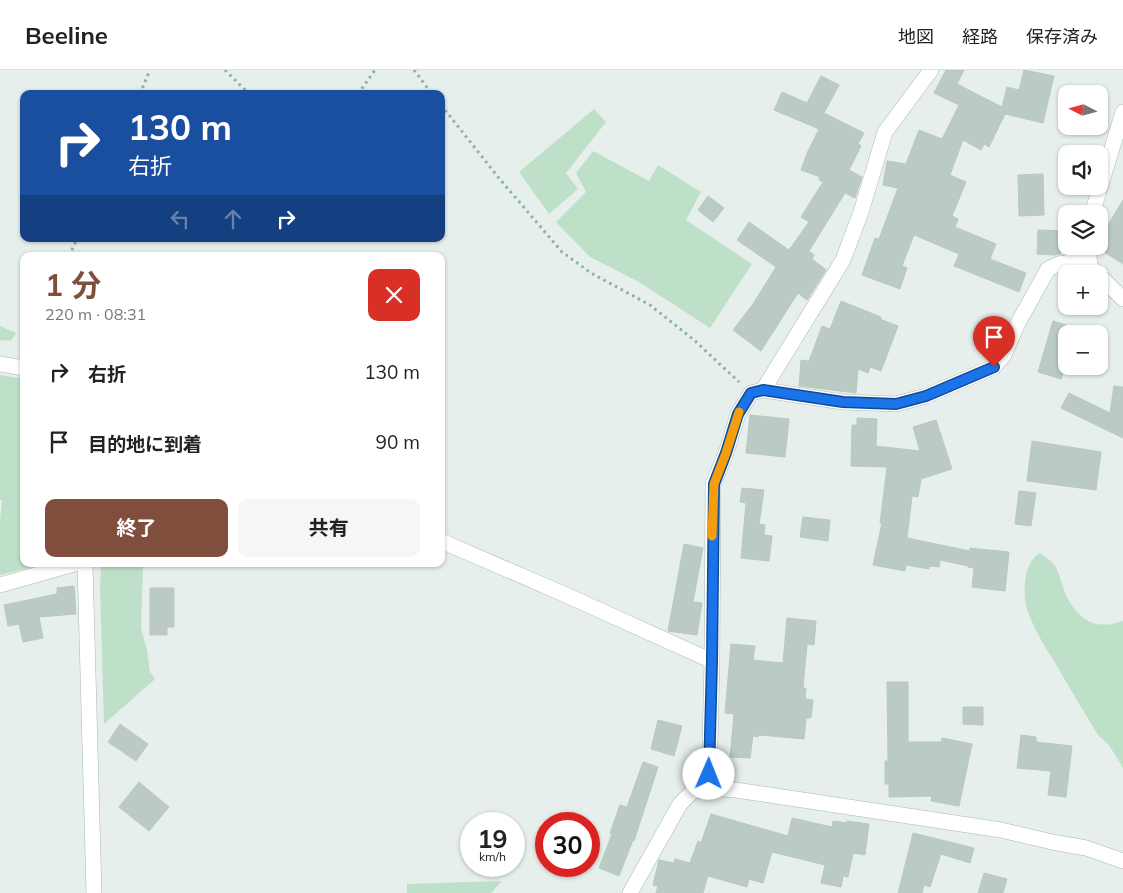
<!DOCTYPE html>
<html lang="ja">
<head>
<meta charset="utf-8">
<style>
  :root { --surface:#fff; --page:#f6f6f6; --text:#222; --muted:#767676; --line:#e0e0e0; --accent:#804e3d }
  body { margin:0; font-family:Mulish,"Noto Sans JP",sans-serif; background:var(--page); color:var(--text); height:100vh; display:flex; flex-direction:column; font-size:19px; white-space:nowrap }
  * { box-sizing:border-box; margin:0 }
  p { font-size:16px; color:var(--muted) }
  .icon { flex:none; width:28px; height:28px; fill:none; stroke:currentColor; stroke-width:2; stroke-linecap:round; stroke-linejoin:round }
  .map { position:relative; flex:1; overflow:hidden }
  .side { position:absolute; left:20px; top:182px; width:425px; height:315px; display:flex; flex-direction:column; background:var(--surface); border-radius:10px; box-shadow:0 1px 4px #0004 }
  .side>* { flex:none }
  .hud { position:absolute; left:20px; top:20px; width:425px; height:152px; border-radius:10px; box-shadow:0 1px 4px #0004; background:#1a4fa0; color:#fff; overflow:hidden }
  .needle { width:32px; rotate:276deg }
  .fabs { position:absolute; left:1058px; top:15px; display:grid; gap:10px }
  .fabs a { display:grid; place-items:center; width:50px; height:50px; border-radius:10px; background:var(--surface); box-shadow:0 1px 4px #0004; font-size:25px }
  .speed { position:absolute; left:460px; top:742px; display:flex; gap:10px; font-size:25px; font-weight:700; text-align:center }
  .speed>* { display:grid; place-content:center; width:65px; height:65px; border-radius:50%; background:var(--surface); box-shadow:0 1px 4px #0004; line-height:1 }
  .speed small { font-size:12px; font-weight:400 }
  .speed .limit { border:8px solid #d22; background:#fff; color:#111 }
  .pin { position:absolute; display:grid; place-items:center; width:42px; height:42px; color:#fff; margin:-51px -21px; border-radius:50% 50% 50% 0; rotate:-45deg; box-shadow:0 0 5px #0007 }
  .pin .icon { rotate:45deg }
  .me { position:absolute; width:55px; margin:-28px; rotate:1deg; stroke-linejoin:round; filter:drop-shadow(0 0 4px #0008) }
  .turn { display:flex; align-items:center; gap:18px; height:105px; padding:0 25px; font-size:22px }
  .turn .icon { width:65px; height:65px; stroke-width:2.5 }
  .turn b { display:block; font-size:35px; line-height:42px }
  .lanes { display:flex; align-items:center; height:48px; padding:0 25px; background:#0003; justify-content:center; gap:25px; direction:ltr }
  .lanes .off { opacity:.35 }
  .round { display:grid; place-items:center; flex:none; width:52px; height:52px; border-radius:10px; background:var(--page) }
  .head { display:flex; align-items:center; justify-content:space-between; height:85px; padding:0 25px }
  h1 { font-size:30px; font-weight:700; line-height:38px; color:var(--accent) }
  .cta { display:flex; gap:10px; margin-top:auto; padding:10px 25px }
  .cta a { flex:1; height:58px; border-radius:10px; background:var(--accent); color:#fff; font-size:20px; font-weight:700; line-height:58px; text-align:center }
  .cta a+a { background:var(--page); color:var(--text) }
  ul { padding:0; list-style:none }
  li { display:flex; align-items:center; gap:15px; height:70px; padding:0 25px }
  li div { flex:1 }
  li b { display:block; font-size:19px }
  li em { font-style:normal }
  header { display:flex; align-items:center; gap:30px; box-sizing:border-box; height:70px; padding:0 25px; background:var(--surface); border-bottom:1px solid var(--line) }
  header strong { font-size:24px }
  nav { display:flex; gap:28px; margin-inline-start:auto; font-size:18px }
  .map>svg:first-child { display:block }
</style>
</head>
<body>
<header>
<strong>Beeline</strong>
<nav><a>地図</a><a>経路</a><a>保存済み</a></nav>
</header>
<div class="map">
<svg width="1123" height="823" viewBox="0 0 1123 823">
  <rect width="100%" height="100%" fill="#e6efeb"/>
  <path fill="#bfe0c8" d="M594,39L606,52L566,103L578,119L549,144L519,102Z
    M593,81L649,111L658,95L701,122L686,150L752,194L710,258L639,212L590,187L556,152L586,122L576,103Z
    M0,256L16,263L11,271L0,270Z
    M0,305L24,309V494H45L0,505V451L2,430H0Z
    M1040,483C1045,487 1052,491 1055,496C1061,506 1062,519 1068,529C1080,552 1098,560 1123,551V698L1109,675L1098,665C1084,642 1070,619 1057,596C1046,579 1035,561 1028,542C1022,526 1023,492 1040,483Z
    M143,495L141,558L147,580L150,602L155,609L104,654L100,518L101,496Z
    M502,811L491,823H407V814Z"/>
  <path fill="#bbcac4" stroke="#b8c9c2" d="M946,0H964L957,14L1002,37L1007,17L1019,20L1024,0L1054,6L1043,53L1005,44L989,77L984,74L981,80L963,70L950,105L966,112L952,146L958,149L955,157L996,174L990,189L1026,203L1019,222L954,196L959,184L914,165L902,196L907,198L900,219L862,205L875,168L879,169L898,118L883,115L887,91L906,94L919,60L942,69L959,35L934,23Z
    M821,6L839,15L824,43L864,63L858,74L861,76L849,100L862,107L855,128L845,123L809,181L814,185L812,189L826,200L807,230L798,223L761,281L733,260L753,234L776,197L737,170L749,152L789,180L809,152L801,147L823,112L819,110L820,107L801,100L808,81L819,59L774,40L782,22L807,33Z
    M1043,104L1044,145L1019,146L1018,105Z
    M708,126L724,138L713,152L698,140Z
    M1123,130V194L1098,178L1097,176H1099V170Z
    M1038,160L1066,161V183L1061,182L1060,184L1056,185L1037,184Z
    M841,231L881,247L880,249L898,256L881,301L870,297L868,303L858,299L856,323L799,316L801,290L809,291L822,256L830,259Z
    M1053,251L1066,255V293L1061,309L1038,302Z
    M1114,316L1123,317V368L1061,338L1069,323L1110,343Z
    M750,345L789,349L785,387L746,383Z
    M857,348L877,349L876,376L920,381L913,357L936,350L952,399L921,409L918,427L912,426L907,468L970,481V478L1009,482L1005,521L972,517L974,498L968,497V496L940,490L939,497L929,496V499L906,495L905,501L873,495L882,453H880L887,397L851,396L852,355H857Z
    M1032,371L1101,382L1096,420L1027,411Z
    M742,418L764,420L759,454L765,455L764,465L772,466L769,491L741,488L746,433L740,432Z
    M1019,421L1036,423L1031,456L1015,454Z
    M803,447L830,450L828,471L800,467Z
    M684,474L703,478L693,532L702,533L697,565L668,561Z
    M74,516L76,544L39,547L43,568L23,572L19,554L8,556L4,535L57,524V518Z
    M150,518H174V557H167V565H150Z
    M787,548L816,551L814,575L807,574L803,618H806L805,629L813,630L811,648H806L804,669L759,665L758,667L753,666L750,688L730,687L734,644L725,643L731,574L755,576L753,590L783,593Z
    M887,612H908V672H941L942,668L972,674L959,736L931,731L932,726L889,727V714H885V691H888Z
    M963,637H983V655L963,654Z
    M658,650L682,656L674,686L651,679Z
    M120,654L148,674L136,691L108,672Z
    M1021,665L1036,667V672L1072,676L1066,727L1048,725L1051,701L1017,698Z
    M643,692L658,697L634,771L633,770L619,806L599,798L612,764L610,763L620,735L627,737Z
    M139,712L169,737L149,761L119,737Z
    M711,744L788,766L792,748L832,757L833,751L847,753V751L869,754L865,785L853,783L848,807L843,806L841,817L821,813L825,795L772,782L763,813L749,809L747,817L708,806L703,823H656L658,816L653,815L659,790L674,793L675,789L690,793L698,771L701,773Z
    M913,763L974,778L970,793L941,784L930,817L924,815L922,823H898Z
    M984,803L1007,809L1003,823H978Z"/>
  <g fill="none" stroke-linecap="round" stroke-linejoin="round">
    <g stroke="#a8b8b2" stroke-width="16">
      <path id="minor" d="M1092,144L1123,42
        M1088,176L1090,196
        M1099,205L1123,229
        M0,294L24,298
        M763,320L843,190L861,142L885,62L931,0
        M441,471L566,525L712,591
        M85,494L94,823
        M0,515L74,494
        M709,718L712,591L713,414L726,383L738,344L751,323L763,320L843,332L896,334L926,326L994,297L1004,285L1018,253L1048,199L1059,194L1077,191L1090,196L1098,204
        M630,823L680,734L692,722L709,718L736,720L1001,760L1052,772L1086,778L1123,791"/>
    </g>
    <path stroke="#86b3a5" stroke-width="3" stroke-dasharray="2.5 4" stroke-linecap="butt" d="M225,0L249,24
      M414,0L432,24
      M140,24L150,0
      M358,24L375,0
      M441,35L498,107L562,182L591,203L650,235L694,270L739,312
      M69,186L77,169"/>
    <use href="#minor" stroke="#fff" stroke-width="15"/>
  </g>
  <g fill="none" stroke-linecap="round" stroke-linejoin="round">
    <g stroke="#114b97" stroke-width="12">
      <path id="route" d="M709,704L712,591L714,414L726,383L738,344L751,323L763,320L843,332L896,334L926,326L994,297"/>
    </g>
    <use href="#route" stroke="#1a73e8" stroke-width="9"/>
    <path stroke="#f59e0b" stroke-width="9" d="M712,466L714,414L726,383L739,342"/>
  </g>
</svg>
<div class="fabs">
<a><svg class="needle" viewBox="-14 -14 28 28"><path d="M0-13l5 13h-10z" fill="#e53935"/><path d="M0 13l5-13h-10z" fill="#767676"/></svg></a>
<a><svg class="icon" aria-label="sound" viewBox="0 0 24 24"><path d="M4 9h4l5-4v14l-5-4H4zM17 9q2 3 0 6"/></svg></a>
<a><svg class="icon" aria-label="layers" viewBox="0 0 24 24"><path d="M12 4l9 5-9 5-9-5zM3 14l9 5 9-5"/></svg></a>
<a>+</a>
<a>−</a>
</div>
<div class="speed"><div>19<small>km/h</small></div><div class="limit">30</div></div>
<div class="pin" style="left:994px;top:297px;background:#d93025"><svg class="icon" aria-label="arrive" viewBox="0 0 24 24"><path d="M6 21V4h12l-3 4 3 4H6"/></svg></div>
<svg class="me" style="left:709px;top:704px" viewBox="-20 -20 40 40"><circle r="19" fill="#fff"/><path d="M0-13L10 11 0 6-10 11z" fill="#1a73e8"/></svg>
<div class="hud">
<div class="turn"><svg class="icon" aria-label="right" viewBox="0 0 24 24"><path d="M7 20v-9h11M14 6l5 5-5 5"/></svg><div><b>130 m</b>右折</div></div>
<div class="lanes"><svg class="icon off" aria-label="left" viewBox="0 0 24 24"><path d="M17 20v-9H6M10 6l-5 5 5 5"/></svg><svg class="icon off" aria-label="ahead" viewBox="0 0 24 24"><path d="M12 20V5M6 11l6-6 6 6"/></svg><svg class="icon" aria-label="right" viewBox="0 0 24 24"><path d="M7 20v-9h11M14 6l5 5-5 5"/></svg></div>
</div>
<section class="side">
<div class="head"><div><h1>1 分</h1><p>220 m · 08:31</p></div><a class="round" style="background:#d93025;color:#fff"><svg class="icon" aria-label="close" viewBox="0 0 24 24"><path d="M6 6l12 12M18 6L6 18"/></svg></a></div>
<ul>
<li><svg class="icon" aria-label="right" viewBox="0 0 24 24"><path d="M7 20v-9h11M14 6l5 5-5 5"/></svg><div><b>右折</b></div><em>130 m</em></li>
<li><svg class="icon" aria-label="arrive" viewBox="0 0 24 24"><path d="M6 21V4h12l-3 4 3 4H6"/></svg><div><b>目的地に到着</b></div><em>90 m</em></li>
</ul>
<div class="cta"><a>終了</a><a>共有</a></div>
</section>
</div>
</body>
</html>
